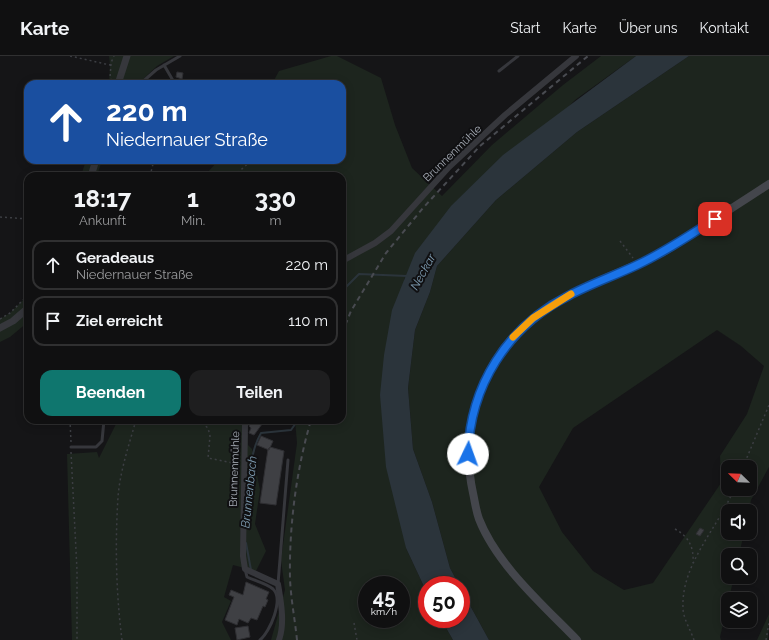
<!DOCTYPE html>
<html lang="de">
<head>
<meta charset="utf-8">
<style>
  :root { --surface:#101011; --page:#1e1e1f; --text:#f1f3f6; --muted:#9c9d9f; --line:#303031; --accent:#0f766e }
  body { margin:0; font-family:Raleway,sans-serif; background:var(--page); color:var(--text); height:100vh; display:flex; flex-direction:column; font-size:15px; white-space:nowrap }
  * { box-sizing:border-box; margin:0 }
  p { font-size:13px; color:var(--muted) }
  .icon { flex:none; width:22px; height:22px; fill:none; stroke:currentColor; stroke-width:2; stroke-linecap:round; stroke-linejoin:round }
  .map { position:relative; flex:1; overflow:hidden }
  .panel { position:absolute; left:24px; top:116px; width:322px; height:252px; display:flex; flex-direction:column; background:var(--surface); border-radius:12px; box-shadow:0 2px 10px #0003,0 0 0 1px var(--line) }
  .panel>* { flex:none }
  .top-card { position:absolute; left:24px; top:24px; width:322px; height:84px; border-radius:12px; box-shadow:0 2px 10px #0003,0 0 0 1px var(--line); background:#1a4fa0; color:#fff; overflow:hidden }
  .needle { width:26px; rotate:293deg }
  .fabs { position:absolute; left:721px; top:404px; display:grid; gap:8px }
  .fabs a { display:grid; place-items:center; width:36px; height:36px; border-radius:8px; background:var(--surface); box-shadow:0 2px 10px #0003,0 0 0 1px var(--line); font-size:20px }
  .speed { position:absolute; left:358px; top:520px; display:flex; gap:8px; font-size:20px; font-weight:700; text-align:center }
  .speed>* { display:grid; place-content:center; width:52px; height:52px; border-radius:50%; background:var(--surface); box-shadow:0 2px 10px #0003,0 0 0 1px var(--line); line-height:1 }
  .speed small { font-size:10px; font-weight:400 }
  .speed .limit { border:6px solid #d22; background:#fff; color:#111 }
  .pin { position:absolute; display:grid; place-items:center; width:34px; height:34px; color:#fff; margin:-17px; border-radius:8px; box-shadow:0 2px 6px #0006 }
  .me { position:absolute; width:44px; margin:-22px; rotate:3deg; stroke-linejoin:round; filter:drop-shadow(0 0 3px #0008) }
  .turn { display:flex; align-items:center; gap:14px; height:84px; padding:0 16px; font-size:18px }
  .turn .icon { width:52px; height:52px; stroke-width:2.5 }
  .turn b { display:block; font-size:28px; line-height:34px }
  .eta { display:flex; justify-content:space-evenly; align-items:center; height:68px; text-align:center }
  .eta b { font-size:24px; font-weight:700; line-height:28px }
  .action { display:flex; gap:8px; margin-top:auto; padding:8px 16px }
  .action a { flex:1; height:46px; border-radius:12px; background:var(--accent); color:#fff; font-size:16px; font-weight:700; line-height:46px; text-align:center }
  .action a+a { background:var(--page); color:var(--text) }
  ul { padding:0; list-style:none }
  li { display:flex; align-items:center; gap:12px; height:50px; margin:0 8px 6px; padding:0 8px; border:2px solid var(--line); border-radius:12px }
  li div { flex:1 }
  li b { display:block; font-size:15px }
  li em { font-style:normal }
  header { display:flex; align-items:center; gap:24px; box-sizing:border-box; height:56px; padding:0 20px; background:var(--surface); border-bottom:1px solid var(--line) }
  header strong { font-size:19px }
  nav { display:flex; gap:22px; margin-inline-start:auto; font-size:14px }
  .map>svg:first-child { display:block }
</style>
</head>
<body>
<header>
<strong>Karte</strong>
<nav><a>Start</a><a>Karte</a><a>Über uns</a><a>Kontakt</a></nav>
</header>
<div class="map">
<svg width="769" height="584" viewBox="0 0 769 584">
  <rect width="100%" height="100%" fill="#151517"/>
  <path fill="#1d251e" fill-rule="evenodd" d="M109,0H174L157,10L138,28H109L110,9Z
    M331,0H337L381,22L395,69L412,112L442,140L492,89L563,29L601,0H636L575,44L404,223L406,492L427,537V563H441L453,584H271L285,534L281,504L297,387L295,364H342V120H204L219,104H342V28H272L279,15ZM367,529H401V563H367Z
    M689,0H769V411L751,444L749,455H728V477H744L739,499H728V521H734L720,581L721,584H489L461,533V529H459L450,512L432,446L413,393L408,332L415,274L430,236L437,210L496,144L577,76ZM717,274L741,290L764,310L747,358L720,400L721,427L653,527L624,534L593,515L562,476L539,431L573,372ZM728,411H750V433H728Z
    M86,104H102L97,120H81Z
    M28,239V266L10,281L0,286V263L10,257Z
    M118,364H247L248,389L252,393L260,434L255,468L266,495L256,515L233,509L224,541L231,545L222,566L231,584H72L67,398L97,396L99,402Z
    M769,558L768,584H757Z"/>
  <path fill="#2b343b" d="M636,0H689L577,76L496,144L437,210L430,236L415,274L408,332L413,393L432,446L450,512L459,529H427V537L406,492L386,411L380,339L384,299L392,254L415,197L451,150L503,99Z
    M461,533L489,584H453L441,563H461Z"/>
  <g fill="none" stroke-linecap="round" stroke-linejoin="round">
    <path stroke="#2b343b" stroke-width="2" d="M342,238L344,233L359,218L407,220
      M246,465C249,438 247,401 261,377L291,374L298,364
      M246,487L251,514"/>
  </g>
  <path fill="#3f4044" stroke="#2f2f33" d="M177,16L183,17L182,23L176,21Z
    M251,364H265L254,379L249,377L251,372L249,370Z
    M261,380L273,385L269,394L257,389Z
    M270,391L284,395L276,449L260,447L268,393Z
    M700,472L704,474L700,480L696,478Z
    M246,526L269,536L266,543L268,544L265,551L263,550L257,564L251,562L248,567L239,563L237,569L225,564L234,541L229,539L231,534L243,539Z
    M248,570L250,581L237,584L235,572Z"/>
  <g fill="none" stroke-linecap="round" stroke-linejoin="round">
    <path stroke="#3c3e43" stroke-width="1.5" stroke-dasharray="2 3" stroke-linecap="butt" d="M70,0L110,9L114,0
      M111,8L110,22L112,25
      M180,27L192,28
      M259,28L264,27L275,28
      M150,120L154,104
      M234,120L252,104
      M0,161L28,163
      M620,185L633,202
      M0,263L10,257L28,239
      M70,364L71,386
      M198,364L208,372L210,380L208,402L238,408
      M71,396L77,514V584
      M743,411L769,349
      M675,473C689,481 694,491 693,507
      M354,567L357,584
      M122,584C116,537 115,488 118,441C120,415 129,389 136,364
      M694,584C691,575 683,562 683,552C681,508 718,472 734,433
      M766,584L769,567"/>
    <path stroke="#36373c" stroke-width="3" d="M164,9L175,28
      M499,15L518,0
      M140,28L156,14L180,0
      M71,391H96L102,385L104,364
      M245,513L247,521C255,525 266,527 273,533C284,543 270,576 260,584
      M278,528L288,404"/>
    <path stroke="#36373c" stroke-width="6" d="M342,205L375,187L391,175L449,111L505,59L576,0
      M247,364L245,368L243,500L245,513L278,528C281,546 285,567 279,584"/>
    <path stroke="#36373c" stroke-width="7" d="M118,28L127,0
      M91,120L96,104
      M0,272L13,265L28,252"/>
    <path stroke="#44464c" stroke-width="8" d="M577,584C543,549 497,509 479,463C476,455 475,446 473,437C459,373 481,303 534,262C572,232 619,218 662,197C674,190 686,182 698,174C721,159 745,144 769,128"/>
    <path stroke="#494b51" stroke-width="2" stroke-dasharray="5 4" stroke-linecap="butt" d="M342,277L351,255L386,197L423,152L480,90L588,0
      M297,584C295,564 291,544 290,523C289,471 296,415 311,364"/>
  </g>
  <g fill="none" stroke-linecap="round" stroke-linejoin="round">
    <g stroke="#114b97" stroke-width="10">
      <path id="route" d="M468,398C470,330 507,271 568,240C590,228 614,220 637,209C665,196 690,179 715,163"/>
    </g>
    <use href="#route" stroke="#1a73e8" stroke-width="7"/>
    <path stroke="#f59e0b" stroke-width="7" d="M513,281L533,262L571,238"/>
  </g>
  <g text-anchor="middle" stroke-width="4" stroke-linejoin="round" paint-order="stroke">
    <g font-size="11" fill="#a7adb7" stroke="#101012">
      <text transform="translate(452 97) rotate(-44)" y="4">Brunnenmühle</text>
      <text transform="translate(234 413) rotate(-88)" y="4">Brunnenmühle</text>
    </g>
    <g font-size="12" font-style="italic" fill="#7e9cb2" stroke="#101012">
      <text transform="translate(423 216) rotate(-61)" y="4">Neckar</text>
      <text transform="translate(249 436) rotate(-84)" y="4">Brunnenbach</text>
    </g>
  </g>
</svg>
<div class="fabs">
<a><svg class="needle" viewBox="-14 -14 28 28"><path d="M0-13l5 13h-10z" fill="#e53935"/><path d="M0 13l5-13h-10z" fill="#9c9d9f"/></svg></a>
<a><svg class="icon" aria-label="sound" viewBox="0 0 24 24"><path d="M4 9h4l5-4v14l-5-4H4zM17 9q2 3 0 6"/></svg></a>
<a><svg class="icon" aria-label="search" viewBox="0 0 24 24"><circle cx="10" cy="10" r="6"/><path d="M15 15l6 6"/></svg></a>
<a><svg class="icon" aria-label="layers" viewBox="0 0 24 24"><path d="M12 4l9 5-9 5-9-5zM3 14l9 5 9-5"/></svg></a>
</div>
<div class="speed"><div>45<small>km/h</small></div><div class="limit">50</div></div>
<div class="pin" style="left:715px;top:163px;background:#d93025"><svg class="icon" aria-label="arrive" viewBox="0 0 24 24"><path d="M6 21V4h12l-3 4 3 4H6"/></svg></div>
<svg class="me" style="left:468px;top:398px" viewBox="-20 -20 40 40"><circle r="19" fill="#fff"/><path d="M0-13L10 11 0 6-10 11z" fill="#1a73e8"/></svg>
<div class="top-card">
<div class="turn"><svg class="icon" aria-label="ahead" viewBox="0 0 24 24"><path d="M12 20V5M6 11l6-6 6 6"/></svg><div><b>220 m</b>Niedernauer Straße</div></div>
</div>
<section class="panel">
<div class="eta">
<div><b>18:17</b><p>Ankunft</p></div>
<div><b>1</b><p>Min.</p></div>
<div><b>330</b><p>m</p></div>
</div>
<ul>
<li><svg class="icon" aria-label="ahead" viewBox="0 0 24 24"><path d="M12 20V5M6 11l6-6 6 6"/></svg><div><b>Geradeaus</b><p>Niedernauer Straße</p></div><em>220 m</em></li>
<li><svg class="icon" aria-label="arrive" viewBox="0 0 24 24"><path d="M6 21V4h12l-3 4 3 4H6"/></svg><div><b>Ziel erreicht</b></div><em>110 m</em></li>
</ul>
<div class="action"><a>Beenden</a><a>Teilen</a></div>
</section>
</div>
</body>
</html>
